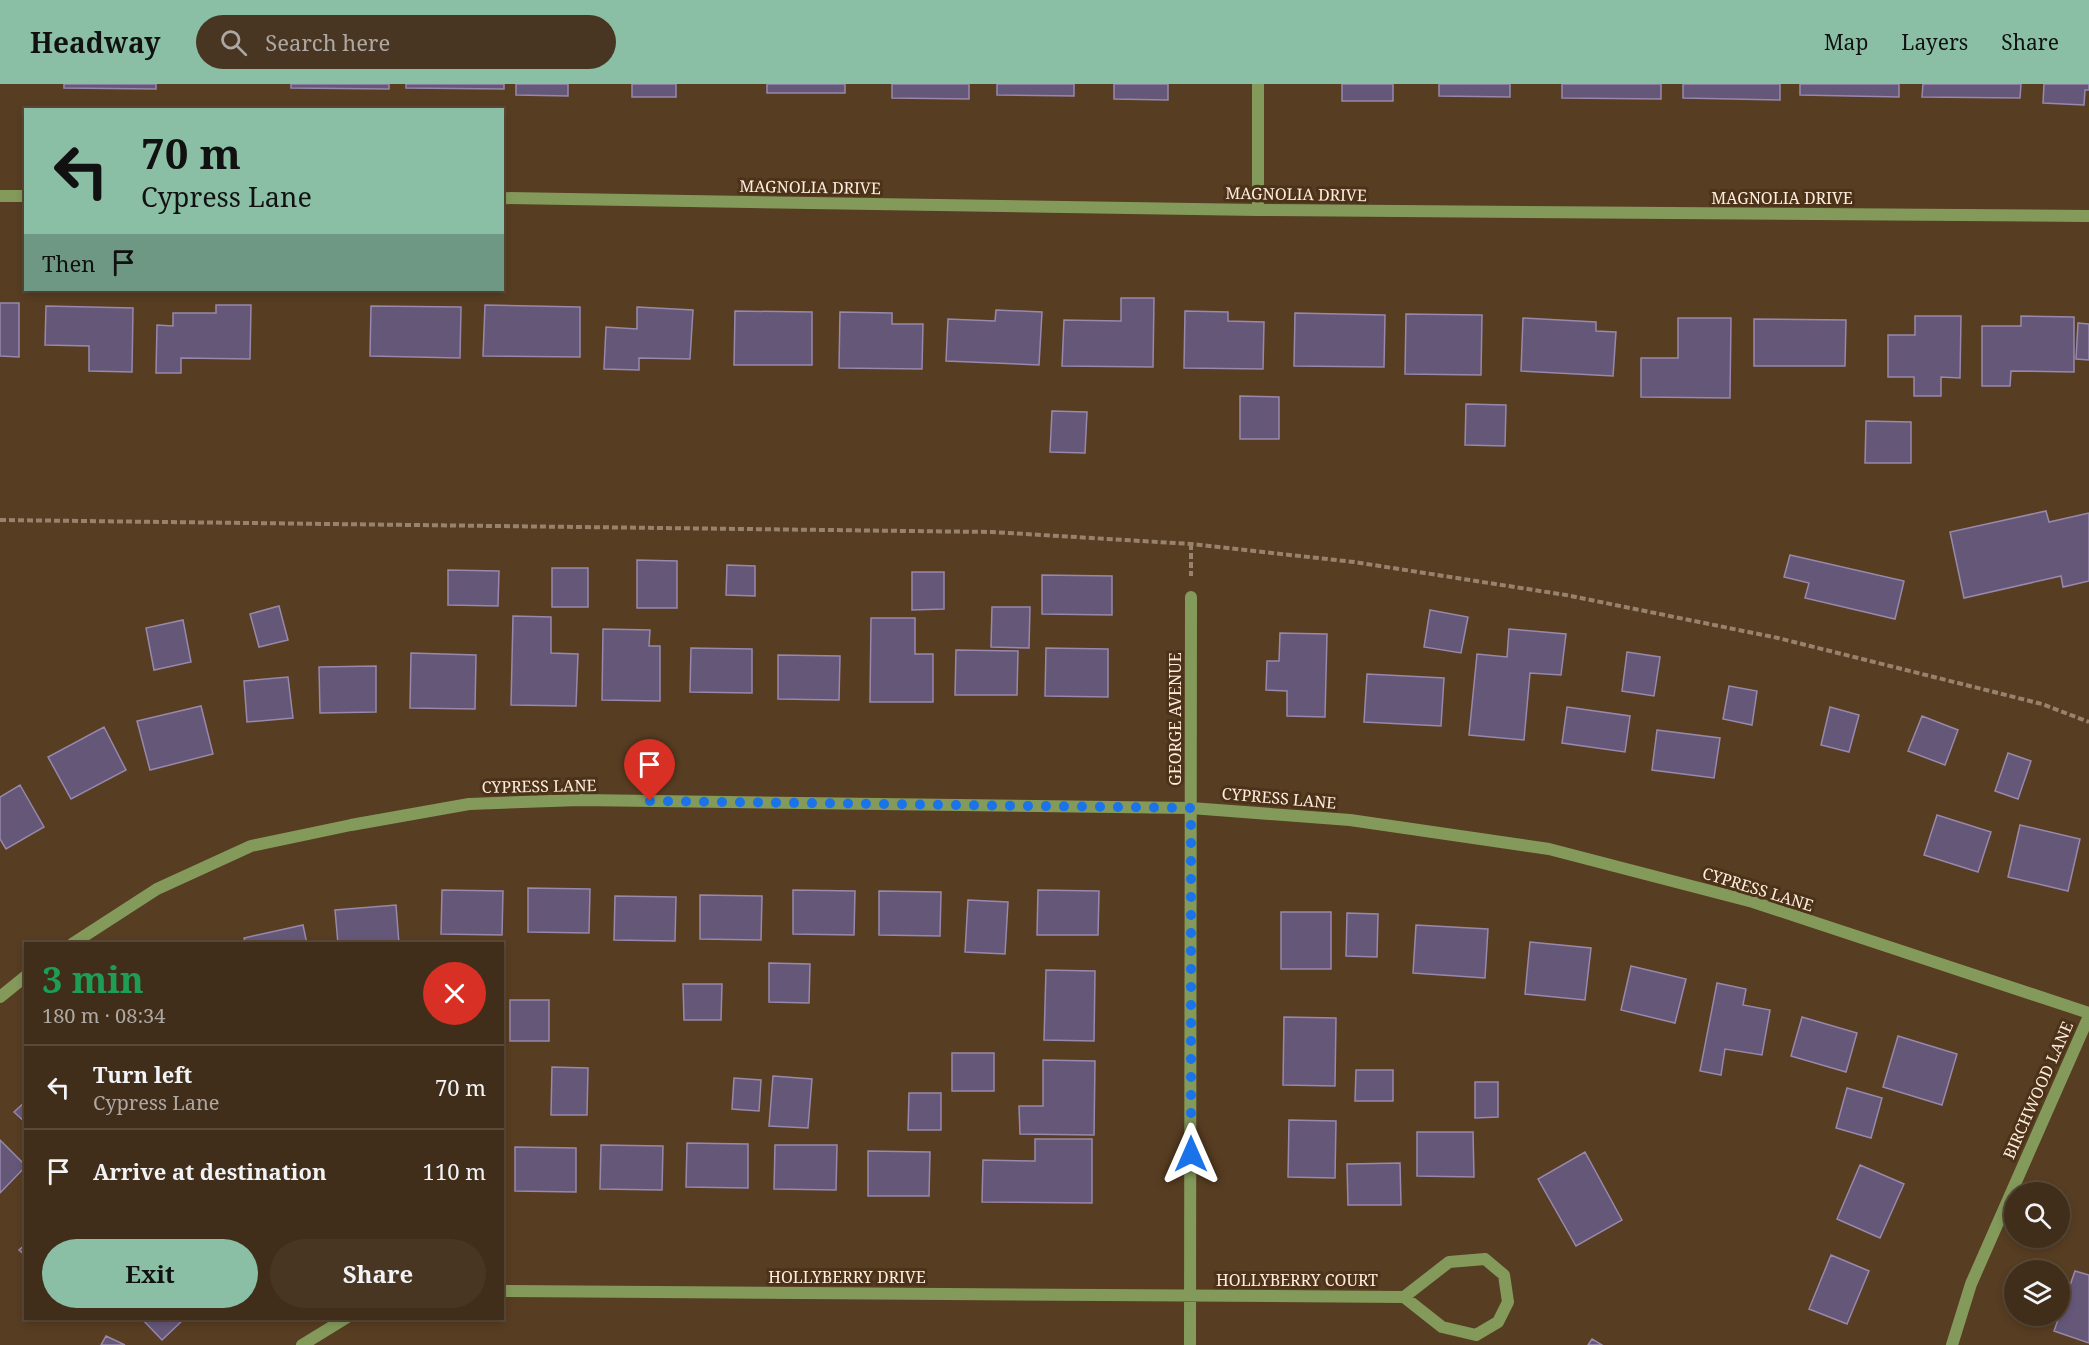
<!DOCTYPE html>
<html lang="en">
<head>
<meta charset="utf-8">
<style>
  :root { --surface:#412e1a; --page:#483623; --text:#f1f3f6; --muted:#aea8a2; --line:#5a4a39; --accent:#8abfa5 }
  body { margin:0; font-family:"Noto Serif",serif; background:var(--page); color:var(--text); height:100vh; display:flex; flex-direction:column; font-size:22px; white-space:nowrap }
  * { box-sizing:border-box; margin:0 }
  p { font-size:20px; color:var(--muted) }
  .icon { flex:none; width:33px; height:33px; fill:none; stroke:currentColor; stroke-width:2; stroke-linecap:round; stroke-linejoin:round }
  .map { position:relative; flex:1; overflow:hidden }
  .details { position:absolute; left:24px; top:858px; width:480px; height:378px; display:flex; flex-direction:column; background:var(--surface); border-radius:0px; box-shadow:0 3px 9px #0003,0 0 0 2px var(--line) }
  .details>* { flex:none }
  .hud { position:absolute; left:24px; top:24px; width:480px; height:183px; border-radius:0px; box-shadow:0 3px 9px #0003,0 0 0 2px var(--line); background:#8abfa5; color:#111; overflow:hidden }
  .fabs { position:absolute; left:2004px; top:1098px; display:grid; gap:12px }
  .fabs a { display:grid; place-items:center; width:66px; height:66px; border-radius:50%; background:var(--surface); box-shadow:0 3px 9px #0003,0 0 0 2px var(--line); font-size:30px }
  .pin { position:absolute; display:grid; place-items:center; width:51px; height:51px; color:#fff; margin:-62px -26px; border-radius:50% 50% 50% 0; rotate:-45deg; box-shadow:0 0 6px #0007 }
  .pin .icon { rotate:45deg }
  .me { position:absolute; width:66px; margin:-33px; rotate:0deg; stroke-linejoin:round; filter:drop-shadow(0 0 4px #0008) }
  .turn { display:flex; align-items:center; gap:21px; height:126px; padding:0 18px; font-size:27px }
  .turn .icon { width:78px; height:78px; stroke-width:2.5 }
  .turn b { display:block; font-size:42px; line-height:51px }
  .then { display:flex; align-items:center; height:57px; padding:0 18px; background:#0003; gap:12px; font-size:22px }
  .round { display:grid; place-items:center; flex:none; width:63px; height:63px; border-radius:32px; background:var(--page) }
  .summary { display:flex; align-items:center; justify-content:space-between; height:102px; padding:0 18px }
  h1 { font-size:36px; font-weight:700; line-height:45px; color:#1e9e55 }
  .cta { display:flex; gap:12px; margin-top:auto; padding:12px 18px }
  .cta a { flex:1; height:69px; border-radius:36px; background:var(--accent); color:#111; font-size:24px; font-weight:700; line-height:69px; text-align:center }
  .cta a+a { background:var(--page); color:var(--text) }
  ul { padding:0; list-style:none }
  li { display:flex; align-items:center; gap:18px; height:84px; padding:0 18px; border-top:2px solid var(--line) }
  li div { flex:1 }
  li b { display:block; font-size:22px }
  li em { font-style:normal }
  header { display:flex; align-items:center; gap:36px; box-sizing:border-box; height:84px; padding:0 30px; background:var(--accent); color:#111 }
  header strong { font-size:28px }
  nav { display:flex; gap:33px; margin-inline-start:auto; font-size:21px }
  .search { width:420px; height:54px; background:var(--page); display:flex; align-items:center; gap:15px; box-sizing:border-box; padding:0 21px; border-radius:33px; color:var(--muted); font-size:22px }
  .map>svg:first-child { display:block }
</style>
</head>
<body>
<header>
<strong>Headway</strong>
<div class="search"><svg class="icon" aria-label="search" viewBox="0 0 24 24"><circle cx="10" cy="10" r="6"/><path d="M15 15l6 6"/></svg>Search here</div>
<nav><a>Map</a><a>Layers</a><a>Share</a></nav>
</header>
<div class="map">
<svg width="2089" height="1261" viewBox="0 0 2089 1261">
  <rect width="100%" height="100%" fill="#573d22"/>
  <path fill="#655778" stroke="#9888ac" stroke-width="1.5" d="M64,0H156V5L64,4Z
    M291,0H389V5L291,4Z
    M406,0H504V5L406,4Z
    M516,0H568V12L516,11Z
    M632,0H676V13H632Z
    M767,0H845V9H767Z
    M892,0H969V15L892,14Z
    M997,0H1074V12L997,11Z
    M1114,0H1168V16L1114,15Z
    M1342,0H1393V17H1342Z
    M1439,0H1510V13L1439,12Z
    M1562,0H1661V15L1562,14Z
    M1683,0H1780V16L1683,14Z
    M1800,0H1899V13L1800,11Z
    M1923,0H2021L2020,14L1922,13Z
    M2044,0H2089V6H2085L2084,21L2043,19Z
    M1121,214H1154L1153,283L1062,282L1064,236L1121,237Z
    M0,219H19V273L0,272Z
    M216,221H251L250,275L181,274V289H156L157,241L173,242V229H216Z
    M485,221L580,223V273L483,272Z
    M46,222L133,224L132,288L89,287V262L45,261Z
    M371,222L461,223L460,274L370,272Z
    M637,223L693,226L690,275L639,274V286L604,285L606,243L637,245Z
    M996,226L1042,228L1039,281L946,277L948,235L995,237Z
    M735,227L812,228V281H734Z
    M1185,227L1228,228V237L1264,238L1263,285L1184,284Z
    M840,228L892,229V240H923L922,285L839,284Z
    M1295,229L1385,231L1384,283L1294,282Z
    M1406,230L1482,231L1481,291L1405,290Z
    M1915,232H1961L1960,294L1941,293V312H1914V293H1888V251H1915Z
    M2021,232L2074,233V288L2011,287L2010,302H1982V242H2021Z
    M1523,234L1596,238V247L1616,248L1613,292L1521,287Z
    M1678,234H1731L1730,314L1641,313V274H1678Z
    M1754,235L1846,236L1845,282H1754Z
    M2078,239L2089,240V276L2076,275Z
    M1240,312L1279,313V355H1240Z
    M1466,320L1506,321L1505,362L1465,361Z
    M1052,327L1087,328L1085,369L1050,368Z
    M1866,337L1911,338V379H1865Z
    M2046,427L2049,438L2089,429V497L2063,503L2061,492L1964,514L1950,448Z
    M1790,471L1904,497L1895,535L1805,514L1809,499L1784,493Z
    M637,476L677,477V524H637Z
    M727,481L755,482V512L726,511Z
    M552,484H588V523H552Z
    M448,486L499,487L498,522L448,521Z
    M912,488H944V525L912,526Z
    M1042,491L1112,492V531L1042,530Z
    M279,522L288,556L259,563L250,530Z
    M992,523H1030L1029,564L991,563Z
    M1430,526L1468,533L1461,569L1424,563Z
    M513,532L551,533V569L578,570L576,622L511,621Z
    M871,534H915V570H933V618H870Z
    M183,536L191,578L154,586L146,544Z
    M603,545L650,546L649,562H660V617L602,616Z
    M1509,545L1566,550L1561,591L1530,589L1524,656L1469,651L1477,570L1507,573Z
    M1280,549L1327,550L1325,633L1287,632V607L1266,606L1267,577H1279Z
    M691,564L752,565V609L690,608Z
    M1046,564L1108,565V613L1045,612Z
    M956,566L1018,567L1017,611H955Z
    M1627,568L1660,573L1654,612L1622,607Z
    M411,569L476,571L475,625L410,624Z
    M778,571L840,572L839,616L778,615Z
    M376,582V628L320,629L319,583Z
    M1367,590L1444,594L1441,642L1364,638Z
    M288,593L293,634L247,638L244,597Z
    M1729,602L1757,607L1752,641L1723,635Z
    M201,622L213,670L150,686L137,637Z
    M1567,623L1630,632L1625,668L1562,659Z
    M1830,623L1859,631L1849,668L1821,661Z
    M1922,632L1958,646L1945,681L1908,667Z
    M104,643L126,686L71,715L48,673Z
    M1657,646L1720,654L1714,694L1652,686Z
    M2008,669L2031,677L2018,715L1995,707Z
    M20,701L44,743L6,765L0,755V713Z
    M1937,731L1991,748L1978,788L1924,771Z
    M2020,741L2080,755L2068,807L2008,793Z
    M528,804L590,805L589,849L528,848Z
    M442,806L503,807L502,851L441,850Z
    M793,806L855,807L854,851L793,850Z
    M1038,806L1099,807L1098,851H1037Z
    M879,807L941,808L940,852L879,851Z
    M700,811L762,812L761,856L700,855Z
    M615,812L676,813L675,857L614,856Z
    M968,816L1008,818L1005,870L965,868Z
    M396,821L399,860H338L335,826Z
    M1281,828H1331V885H1281Z
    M1347,829L1378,830L1377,873L1346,872Z
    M303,841L307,860H246L244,854Z
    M1416,841L1488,845L1485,894L1413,889Z
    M1530,858L1591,864L1585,916L1525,910Z
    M769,879L810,880L809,919L769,918Z
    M1631,882L1686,895L1675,939L1621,926Z
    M1046,886L1095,887L1094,957L1044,956Z
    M1717,899L1746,905L1743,921L1770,926L1762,971L1725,965L1721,991L1700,987Z
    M683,900H722L721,936H684Z
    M510,916H549V957H510Z
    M1284,933L1336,934L1335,1002L1283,1001Z
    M1802,933L1857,949L1846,988L1791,972Z
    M1898,952L1957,970L1942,1021L1883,1003Z
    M952,969H994V1007H952Z
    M1043,976L1095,977L1094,1051L1020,1050L1019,1022H1043Z
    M552,983L588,984L587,1031H551Z
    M1356,986H1393V1017H1355Z
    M773,992L812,995L808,1044L769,1042Z
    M734,994L761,996L759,1027L732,1025Z
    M1475,998H1498V1033L1475,1034Z
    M1847,1004L1882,1014L1871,1054L1836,1044Z
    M909,1009H941V1046H908Z
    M26,1017V1039L14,1028Z
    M1289,1036L1336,1037L1335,1094L1288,1093Z
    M1417,1048H1473L1474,1093L1417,1092Z
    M1035,1055H1092V1119L982,1118L983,1076L1035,1077Z
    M0,1056L26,1082L0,1109Z
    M687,1059L748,1060V1104L686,1103Z
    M601,1061L663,1062L662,1106L600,1105Z
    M775,1061H837L836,1106L774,1105Z
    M515,1063L576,1064V1108L515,1107Z
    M868,1067L930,1068L929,1112H868Z
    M1585,1068L1622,1136L1576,1162L1538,1095Z
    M1400,1079L1401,1121H1348L1347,1080Z
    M1860,1081L1904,1100L1880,1154L1837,1135Z
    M26,1160V1172L19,1166Z
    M1831,1171L1869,1187L1847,1240L1809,1225Z
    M2075,1187L2089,1191V1259L2054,1247Z
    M141,1234H185L162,1256Z
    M106,1252L125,1261H101Z
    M1592,1255L1602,1261H1588Z"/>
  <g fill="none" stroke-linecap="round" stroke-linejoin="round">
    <path stroke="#99826c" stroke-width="4" stroke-dasharray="6 3" stroke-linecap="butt" d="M0,436L992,448L1191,460L1354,478L1566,511L1778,554L2042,620L2089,638
      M1191,460V492"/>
    <path stroke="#849a5b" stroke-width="12" d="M0,112H26
      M502,114L1258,126L2089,132
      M1258,126V0
      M72,860L157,805L251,762L351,741L469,720L580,716L1191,724L1350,736L1549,765L1753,818L2089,929
      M0,913L26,892
      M502,1207L1404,1213L1442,1243L1476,1251L1498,1238L1508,1218L1504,1191L1485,1175L1449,1178L1404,1213
      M302,1261L346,1234
      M1190,1261L1191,513
      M1952,1261L1971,1200L2089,932"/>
  </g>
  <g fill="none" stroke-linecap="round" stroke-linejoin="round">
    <path stroke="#1a73e8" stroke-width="10" stroke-dasharray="0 18" d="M650,717L1191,724V1070"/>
  </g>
  <g text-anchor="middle" stroke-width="6" stroke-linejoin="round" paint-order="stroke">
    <g font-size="16" fill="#feedde" stroke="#4c3218">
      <text transform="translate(810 103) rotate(1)" y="6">MAGNOLIA DRIVE</text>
      <text transform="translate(1296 110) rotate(1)" y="6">MAGNOLIA DRIVE</text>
      <text x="1782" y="120">MAGNOLIA DRIVE</text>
      <text transform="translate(1175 635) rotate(-90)" y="6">GEORGE AVENUE</text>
      <text transform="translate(539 702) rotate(-1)" y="6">CYPRESS LANE</text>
      <text transform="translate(1279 714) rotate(5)" y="6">CYPRESS LANE</text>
      <text transform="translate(1758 805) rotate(17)" y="6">CYPRESS LANE</text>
      <text transform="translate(2038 1006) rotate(-66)" y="6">BIRCHWOOD LANE</text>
      <text x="847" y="1199">HOLLYBERRY DRIVE</text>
      <text x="1297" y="1202">HOLLYBERRY COURT</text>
    </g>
  </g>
</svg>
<div class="fabs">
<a><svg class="icon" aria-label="search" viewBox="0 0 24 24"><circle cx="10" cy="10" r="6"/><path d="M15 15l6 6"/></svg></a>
<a><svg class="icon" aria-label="layers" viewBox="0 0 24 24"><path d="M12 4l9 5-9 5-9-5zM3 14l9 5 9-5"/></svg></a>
</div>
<div class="pin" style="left:650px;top:717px;background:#d93025"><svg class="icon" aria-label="arrive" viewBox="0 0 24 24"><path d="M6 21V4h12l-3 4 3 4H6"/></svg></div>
<svg class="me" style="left:1191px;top:1070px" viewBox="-20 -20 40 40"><path d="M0-17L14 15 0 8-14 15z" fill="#1a73e8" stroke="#fff" stroke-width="4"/></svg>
<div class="hud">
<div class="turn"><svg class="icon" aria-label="left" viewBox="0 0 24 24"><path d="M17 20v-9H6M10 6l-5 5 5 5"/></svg><div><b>70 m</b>Cypress Lane</div></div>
<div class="then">Then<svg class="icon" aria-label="arrive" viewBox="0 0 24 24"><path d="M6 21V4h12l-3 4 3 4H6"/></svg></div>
</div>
<section class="details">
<div class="summary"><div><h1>3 min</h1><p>180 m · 08:34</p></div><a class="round" style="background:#d93025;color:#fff"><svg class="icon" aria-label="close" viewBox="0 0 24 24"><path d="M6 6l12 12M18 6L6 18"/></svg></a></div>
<ul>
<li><svg class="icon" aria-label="left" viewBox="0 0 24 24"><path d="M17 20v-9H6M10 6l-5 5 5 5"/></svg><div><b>Turn left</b><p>Cypress Lane</p></div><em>70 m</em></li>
<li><svg class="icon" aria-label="arrive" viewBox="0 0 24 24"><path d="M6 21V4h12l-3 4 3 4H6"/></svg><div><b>Arrive at destination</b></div><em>110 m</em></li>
</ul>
<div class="cta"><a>Exit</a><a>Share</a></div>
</section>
</div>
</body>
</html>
